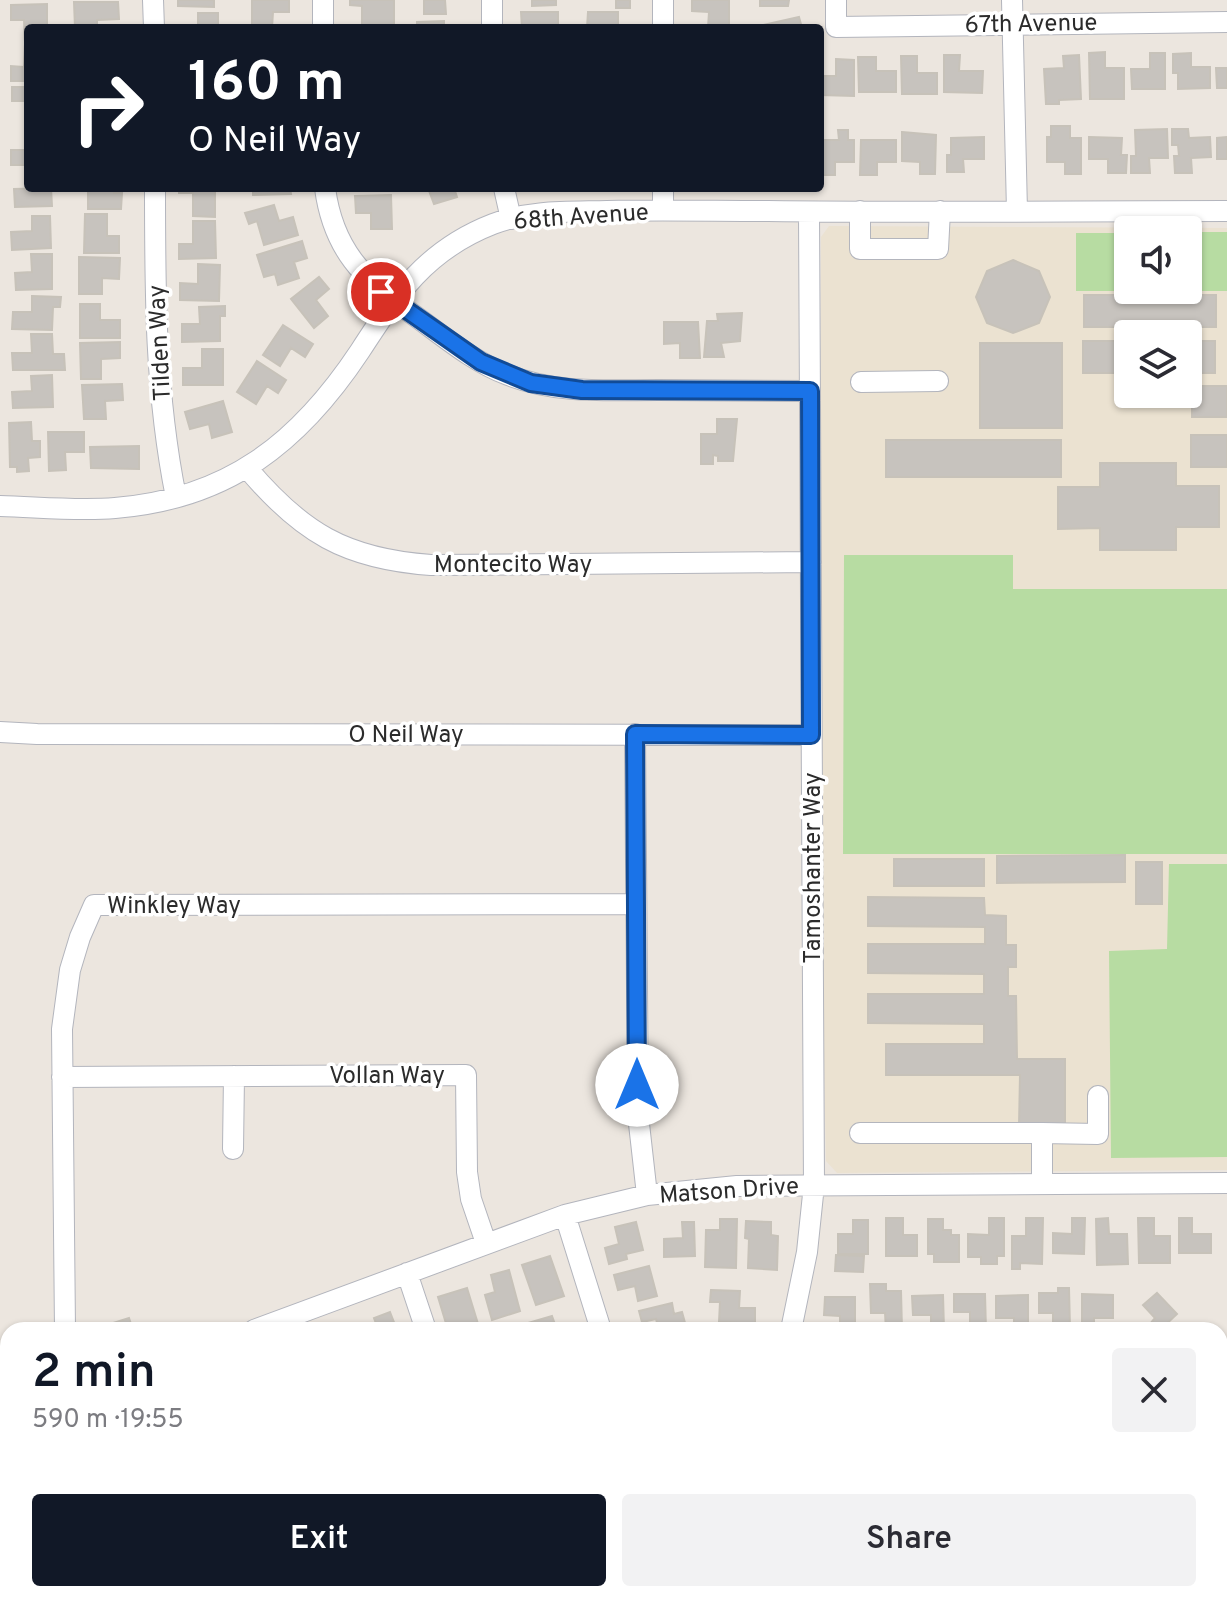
<!DOCTYPE html>
<html lang="en">
<head>
<meta charset="utf-8">
<style>
  :root { --surface:#fff; --page:#f2f2f3; --text:#2b2b33; --muted:#7c7c81; --accent:#111827 }
  body { margin:0; font-family:Overpass,sans-serif; background:var(--page); color:var(--text); height:100vh; display:flex; flex-direction:column; font-size:30px; white-space:nowrap }
  * { box-sizing:border-box; margin:0 }
  p { font-size:26px; color:var(--muted) }
  .icon { flex:none; width:44px; height:44px; fill:none; stroke:currentColor; stroke-width:2; stroke-linecap:round; stroke-linejoin:round }
  .map { position:relative; flex:1; overflow:hidden }
  .drawer { position:absolute; left:0px; top:1322px; width:1228px; height:280px; display:flex; flex-direction:column; background:var(--surface); border-radius:24px 24px 0 0; box-shadow:0 2px 6px #0004 }
  .drawer>* { flex:none }
  .top-card { position:absolute; left:24px; top:24px; width:800px; height:168px; border-radius:8px; box-shadow:0 2px 6px #0004; background:#111827; color:#fff; overflow:hidden }
  .fabs { position:absolute; left:1114px; top:216px; display:grid; gap:16px }
  .fabs a { display:grid; place-items:center; width:88px; height:88px; border-radius:8px; background:var(--surface); box-shadow:0 2px 6px #0004; font-size:40px }
  .pin { position:absolute; display:grid; place-items:center; width:68px; height:68px; color:#fff; margin:-34px; border:4px solid #fff; border-radius:50%; box-shadow:0 2px 8px #0007 }
  .me { position:absolute; width:88px; margin:-44px; rotate:0deg; stroke-linejoin:round; filter:drop-shadow(0 0 6px #0008) }
  .turn { display:flex; align-items:center; gap:28px; height:168px; padding:0 32px; font-size:36px }
  .turn .icon { width:104px; height:104px; stroke-width:2.5 }
  .turn b { display:block; font-size:56px; line-height:68px }
  .round { display:grid; place-items:center; flex:none; width:84px; height:84px; border-radius:8px; background:var(--page) }
  .summary { display:flex; align-items:center; justify-content:space-between; height:136px; padding:0 32px }
  h1 { font-size:48px; font-weight:600; line-height:60px; color:var(--accent) }
  .primary-button { display:flex; gap:16px; margin-top:auto; padding:16px 32px }
  .primary-button a { flex:1; height:92px; border-radius:8px; background:var(--accent); color:#fff; font-size:32px; font-weight:600; line-height:92px; text-align:center }
  .primary-button a+a { background:var(--page); color:var(--text) }
  .map>svg:first-child { display:block }
</style>
</head>
<body>
<div class="map">
<svg width="1227" height="1602" viewBox="0 0 1227 1602">
  <rect width="100%" height="100%" fill="#ece6df"/>
  <path fill="#ebe2d1" fill-rule="evenodd" d="M829,226L1227,228V1170L837,1173L826,1161L820,854L821,237ZM1128,230H1188V290H1128ZM1128,334H1188V394H1128Z"/>
  <path fill="#b7dca2" d="M1188,232H1227V291H1076V233H1128V290H1188Z
    M844,555H1013V589H1227V854H843Z
    M1169,864H1227V1157L1111,1158L1109,951L1167,949Z"/>
  <path fill="#c7c3be" stroke="#c7c2b9" stroke-width="2" d="M178,0H214V7L178,6Z
    M252,0H289V12H273L272,28H252Z
    M350,0H394V25H362V6L350,5Z
    M424,0H445L446,14H424Z
    M532,0H556V5L532,6Z
    M616,0H630V8H616Z
    M692,0H729V28H708L709,12L692,11Z
    M760,0H789L788,6H760Z
    M74,2H118L119,19L97,20V28H75Z
    M47,4V28H28V41L25,42L24,20H11V5Z
    M521,12H558V28H522Z
    M588,12H618V28H587Z
    M198,13H218V28H198Z
    M799,17L802,28H764L763,25Z
    M444,21V28H417V22Z
    M25,44L28,45V81H11V66L24,67Z
    M1105,52V68H1124V99H1090L1089,53Z
    M1150,53H1165V89H1132L1131,69H1150Z
    M1191,53V67H1210V88L1178,89V73H1173V54Z
    M944,55H960L959,71H983L982,93L944,92Z
    M1079,55L1081,99L1059,100V104H1046L1044,69L1064,68L1063,56Z
    M901,56H917V73H937V94H902Z
    M858,57H876V71H896V92H859Z
    M836,59L854,60V96L820,95V76H836Z
    M1216,68H1227V88H1217Z
    M12,87H28V108H25V101H12Z
    M1051,126H1070V138H1081V174H1065V162H1047V137H1051Z
    M25,128H28V165H11V150H25Z
    M1167,129L1168,158H1149L1150,173H1131V156H1136L1135,130Z
    M1172,129H1188L1189,138L1210,137L1211,157L1191,158L1192,173H1175L1174,156H1179L1178,145H1172Z
    M838,130H848V140H854V162H835V175H820V140H839Z
    M902,132L936,135L935,174H920V162L902,161Z
    M984,137V159H963L964,172H947V155H951V138Z
    M1089,137L1122,138L1121,155H1127L1126,173H1108V159H1089Z
    M1227,137V159H1217V138Z
    M861,140H896V162H877V175H860Z
    M51,188L52,206L15,207L14,189Z
    M82,188H114V193H122L121,209H88V191H82Z
    M179,188H215V217L193,216V193H179Z
    M253,188H290L291,194L253,195Z
    M428,188H454L457,197L434,204Z
    M391,195L392,229H371V213H356L355,196Z
    M274,205L279,221L293,217L298,235L264,245L257,221L249,224L245,213Z
    M85,214H107V236H119V253H84Z
    M32,216H50L51,248L12,250L11,232L32,231Z
    M193,221H215L216,258L179,259V244H193Z
    M302,241L307,258L294,262L299,278L278,285L275,274L264,277L257,255Z
    M31,254H52V289L16,290L15,273L32,272Z
    M79,257L120,258L119,279L102,278V294H79Z
    M1013,260L1039,271L1050,297L1039,323L1013,333L987,323L976,297L987,271Z
    M198,264L220,265L219,301L180,300V283L198,284Z
    M319,277L329,289L316,300L328,316L314,328L291,299Z
    M1084,295H1216V327H1084Z
    M32,296L61,297L60,307H53L52,330L12,329L13,312H32Z
    M80,304H100V320H120V338H80Z
    M225,306V316H220V341L182,342V324H200L199,307Z
    M742,313L740,341L721,343L724,357H704L707,321H718L717,314Z
    M664,322H698L700,358H680V343L664,344Z
    M283,325L313,344L305,357L291,348L280,366L263,355Z
    M31,334H52L53,354H64L65,370H13L12,353H32Z
    M1083,341H1128V373H1083Z
    M1188,341H1215V373H1188Z
    M120,342V358L101,359V379H81L80,343Z
    M980,343H1062V428H980Z
    M202,349H223V385H183V368H202Z
    M257,361L286,380L278,393L267,386L256,404L237,392Z
    M52,375L53,407L13,408L12,392L32,391L31,376Z
    M122,384L123,400L105,401L106,419H84L82,385Z
    M1192,386H1227V417H1192Z
    M223,401L232,432L212,438L209,424L190,429L185,412Z
    M717,419H737L733,461H718V456L713,455V464H701V434H717Z
    M31,422L32,441H40V457L28,458L29,471L17,472V467H10L9,423Z
    M48,432H84V452H65L66,470L49,471Z
    M1191,435H1227V467H1191Z
    M886,440H1061V477H886Z
    M139,446V469L91,468L90,447Z
    M1100,463H1176V486H1219V527H1176V550H1100V528L1058,529V487H1100Z
    M1125,855V882L997,883V856Z
    M894,859H984V886H894Z
    M1136,862H1162V904H1136Z
    M868,897L984,898L985,915L1006,916V945H1016V967H1008V996H1016L1017,1059H1065V1126H1019L1020,1075H886V1044H984V1024L868,1023V994H984V974L868,973V944H985V927L868,926Z
    M886,1218H903V1235H917V1256H886Z
    M989,1218H1004V1256H997V1264H981V1257H968V1234L989,1235Z
    M1026,1218H1043L1042,1264L1020,1263V1269H1012V1236H1026Z
    M1072,1218H1085L1084,1254L1053,1253V1233L1072,1234Z
    M1108,1218L1109,1234H1127L1128,1264L1097,1265L1096,1219Z
    M1138,1218H1154V1236H1170V1263H1139Z
    M1179,1218H1192V1234H1211V1253H1179Z
    M720,1219H737L736,1268L705,1267L706,1230H720Z
    M928,1219H943V1230H951V1235H959V1262H934V1254H928Z
    M853,1220H868V1254H838V1234H853Z
    M746,1221L771,1222V1235L778,1236L777,1270L748,1268L749,1239L745,1238Z
    M636,1222L643,1250L626,1254L627,1259L609,1264L605,1248L619,1244L615,1227Z
    M682,1222H694L695,1256L664,1257V1239L683,1238Z
    M836,1255L864,1256L863,1272L835,1271Z
    M550,1256L564,1296L536,1305L522,1265Z
    M649,1266L657,1296L638,1301L635,1286L618,1290L614,1275Z
    M509,1270L520,1311L492,1320L485,1295L495,1292L491,1275Z
    M870,1284H886V1291H901L902,1330H886L885,1313H871Z
    M467,1288L479,1327L448,1330L438,1297Z
    M1058,1288H1069L1070,1329L1053,1330V1313H1039V1293H1058Z
    M711,1290L740,1291L739,1308H755V1324L719,1322L720,1302H710Z
    M1157,1293L1177,1314L1160,1330H1145L1155,1318L1143,1305Z
    M954,1294H985L986,1330H970V1312H954Z
    M1082,1294L1113,1295V1318H1094V1329H1082Z
    M943,1295L944,1330H931V1315H913L912,1296Z
    M1028,1295V1330H1014V1318H996V1296Z
    M825,1297H855V1330H840V1316L824,1315Z
    M672,1303L674,1314L682,1312L687,1330H659L656,1319L642,1322L639,1311Z
    M390,1312L397,1330H375L378,1329L374,1318Z
    M552,1316L557,1330H519L518,1326Z
    M129,1318L133,1330H91Z
    M8,1359V1378H0V1360Z
    M5,1442H8V1487L0,1489V1455L7,1454Z
    M0,1570H8V1594H16V1602H0Z
    M127,1594H144L145,1601L165,1598V1602H128Z
    M178,1594H194V1602H206H178Z
    M313,1594V1602H271V1595Z
    M441,1594H457V1598L477,1599V1602H441Z
    M517,1594H538L539,1602H517Z
    M608,1594H625V1602H608Z
    M689,1594H722V1602H689Z
    M803,1594L836,1595V1602H802Z
    M974,1594H1007L1005,1602H973Z
    M1152,1594H1182L1189,1595L1187,1602H1150Z"/>
  <g fill="none" stroke-linecap="round" stroke-linejoin="round">
    <g stroke="#b3b5bd" stroke-width="22">
      <path id="minor" d="M153,0L154,28
        M323,0V28
        M492,0V28
        M836,0V27L1227,22
        M1012,0L1017,211
        M663,28V0
        M155,188C155,293 155,393 176,497
        M325,188C333,249 363,279 411,313C442,335 473,362 508,375C556,394 607,390 658,390C708,390 759,391 810,391
        M504,188L511,219
        M663,210V188
        M860,211V249H938L940,211
        M861,382L938,381
        M247,468C301,532 345,559 431,565L811,562
        M0,506C38,507 77,511 115,508C228,499 299,443 360,351C397,294 426,250 493,224C529,210 569,212 607,211C661,210 715,211 768,211C921,213 1074,211 1227,211
        M0,732L37,734L811,735
        M635,734L638,1115L647,1195
        M62,1077L466,1075L467,1172L471,1199L486,1243
        M860,1133H1042
        M233,1149L234,1076
        M1042,1184V1133L1098,1134V1096
        M565,1215L601,1330
        M407,1273L426,1330
        M65,1330L62,1029L70,970L80,937L94,905L636,904
        M254,1330L565,1215L647,1195L737,1186L1227,1183
        M791,1330L807,1252L814,1185L809,212
        M0,1408H8
        M64,1594L65,1602
        M241,1594V1602
        M415,1594V1602
        M583,1594V1602
        M762,1602L763,1594
        M940,1602L942,1594
        M1122,1602L1124,1594"/>
    </g>
    <use href="#minor" stroke="#fff" stroke-width="20"/>
  </g>
  <g fill="none" stroke-linecap="round" stroke-linejoin="round">
    <g stroke="#114b97" stroke-width="20">
      <path id="route" d="M381,292L481,362L531,383L582,390L810,391L811,735L635,734L637,1085"/>
    </g>
    <use href="#route" stroke="#1a73e8" stroke-width="14"/>
  </g>
  <g text-anchor="middle" stroke-width="7" stroke-linejoin="round" paint-order="stroke">
    <g font-size="24" fill="#2b2b2b" stroke="#fff">
      <text transform="translate(1031 23) rotate(-1)" y="8">67th Avenue</text>
      <text transform="translate(581 216) rotate(-4)" y="8">68th Avenue</text>
      <text transform="translate(159 343) rotate(-93)" y="8">Tilden Way</text>
      <text x="513" y="572">Montecito Way</text>
      <text x="406" y="742">O Neil Way</text>
      <text transform="translate(812 868) rotate(-90)" y="8">Tamoshanter Way</text>
      <text x="174" y="913">Winkley Way</text>
      <text x="387" y="1083">Vollan Way</text>
      <text transform="translate(729 1190) rotate(-4)" y="8">Matson Drive</text>
    </g>
  </g>
</svg>
<div class="fabs">
<a><svg class="icon" aria-label="sound" viewBox="0 0 24 24"><path d="M4 9h4l5-4v14l-5-4H4zM17 9q2 3 0 6"/></svg></a>
<a><svg class="icon" aria-label="layers" viewBox="0 0 24 24"><path d="M12 4l9 5-9 5-9-5zM3 14l9 5 9-5"/></svg></a>
</div>
<div class="pin" style="left:381px;top:292px;background:#d93025"><svg class="icon" aria-label="arrive" viewBox="0 0 24 24"><path d="M6 21V4h12l-3 4 3 4H6"/></svg></div>
<svg class="me" style="left:637px;top:1085px" viewBox="-20 -20 40 40"><circle r="19" fill="#fff"/><path d="M0-13L10 11 0 6-10 11z" fill="#1a73e8"/></svg>
<div class="top-card">
<div class="turn"><svg class="icon" aria-label="right" viewBox="0 0 24 24"><path d="M7 20v-9h11M14 6l5 5-5 5"/></svg><div><b>160 m</b>O Neil Way</div></div>
</div>
<section class="drawer">
<div class="summary"><div><h1>2 min</h1><p>590 m · 19:55</p></div><a class="round"><svg class="icon" aria-label="close" viewBox="0 0 24 24"><path d="M6 6l12 12M18 6L6 18"/></svg></a></div>
<div class="primary-button"><a>Exit</a><a>Share</a></div>
</section>
</div>
</body>
</html>
